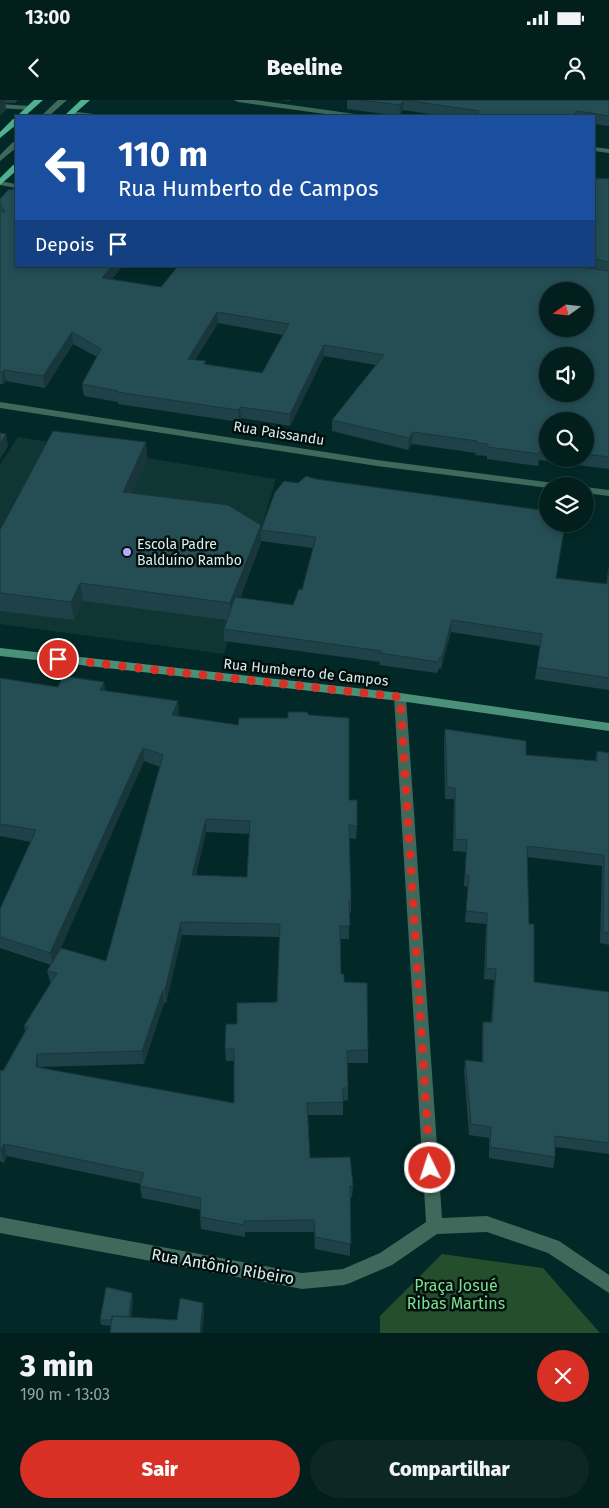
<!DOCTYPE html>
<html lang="pt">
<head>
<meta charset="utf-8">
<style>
  :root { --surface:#021f1d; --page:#0c2726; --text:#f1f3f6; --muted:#96a2a4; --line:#233d3b; --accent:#d93025 }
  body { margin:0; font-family:"Fira Sans",sans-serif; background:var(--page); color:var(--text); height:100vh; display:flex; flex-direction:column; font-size:19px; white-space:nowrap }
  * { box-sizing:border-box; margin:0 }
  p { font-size:16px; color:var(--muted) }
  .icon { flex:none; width:28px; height:28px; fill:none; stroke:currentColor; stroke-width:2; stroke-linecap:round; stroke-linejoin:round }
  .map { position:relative; height:1233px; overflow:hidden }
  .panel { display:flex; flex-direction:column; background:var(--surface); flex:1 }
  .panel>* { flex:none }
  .guide { position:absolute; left:15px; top:15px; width:580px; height:152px; border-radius:0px; box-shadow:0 2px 8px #0003,0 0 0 1px var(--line); background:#1a4fa0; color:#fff; overflow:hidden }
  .needle { width:32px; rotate:255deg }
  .tools { position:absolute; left:539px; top:182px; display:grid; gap:10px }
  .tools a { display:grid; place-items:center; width:55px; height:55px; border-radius:50%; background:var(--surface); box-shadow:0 2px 8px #0003,0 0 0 1px var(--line); font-size:25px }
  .pin { position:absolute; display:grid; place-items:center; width:42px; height:42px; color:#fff; margin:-21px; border:2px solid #fff; border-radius:50%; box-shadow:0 1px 5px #0007 }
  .me { position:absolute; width:55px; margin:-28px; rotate:356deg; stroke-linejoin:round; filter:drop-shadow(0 0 4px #0008) }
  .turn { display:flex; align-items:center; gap:18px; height:105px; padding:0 20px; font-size:22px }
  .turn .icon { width:65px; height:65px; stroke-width:2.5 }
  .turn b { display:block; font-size:35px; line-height:42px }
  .then { display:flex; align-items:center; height:48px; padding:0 20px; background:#0003; gap:10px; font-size:19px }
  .round { display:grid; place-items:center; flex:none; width:52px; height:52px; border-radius:26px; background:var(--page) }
  .overview { display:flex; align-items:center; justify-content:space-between; height:85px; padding:0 20px }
  h1 { font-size:30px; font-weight:800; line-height:38px }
  .cta { display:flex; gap:10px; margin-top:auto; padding:10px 20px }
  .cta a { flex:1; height:58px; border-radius:30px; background:var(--accent); color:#fff; font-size:20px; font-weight:800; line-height:58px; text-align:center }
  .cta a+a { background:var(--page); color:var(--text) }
  .status { display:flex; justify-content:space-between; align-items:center; height:35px; padding:0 25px; background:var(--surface); direction:ltr }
  .status svg { height:14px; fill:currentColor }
  header { display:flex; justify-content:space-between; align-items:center; height:65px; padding:0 20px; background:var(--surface); font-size:22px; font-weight:800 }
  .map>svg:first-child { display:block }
</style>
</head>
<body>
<div class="status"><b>13:00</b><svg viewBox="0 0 49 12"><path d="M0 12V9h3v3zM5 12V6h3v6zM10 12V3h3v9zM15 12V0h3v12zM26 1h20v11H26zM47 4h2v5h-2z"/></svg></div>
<header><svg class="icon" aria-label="back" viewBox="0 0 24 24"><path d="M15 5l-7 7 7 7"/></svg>Beeline<svg class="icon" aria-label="person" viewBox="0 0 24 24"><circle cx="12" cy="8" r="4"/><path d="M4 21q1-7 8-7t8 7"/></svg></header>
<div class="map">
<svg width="609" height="1233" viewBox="0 0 609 1233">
  <rect width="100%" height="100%" fill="#022927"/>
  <path fill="#0f3633" d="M18,337L276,379L224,554L0,524V365Z"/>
  <path fill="#254e2c" d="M442,1154L543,1168L600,1233H380V1216Z"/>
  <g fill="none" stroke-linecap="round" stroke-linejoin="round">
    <path fill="#3f695a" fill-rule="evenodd" d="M58,0H67L49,16H41Z
      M13,42H16V48L0,61V55Z"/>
    <path fill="#3f695a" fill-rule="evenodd" d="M234,0H255L355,14L359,16H340L238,2Z
      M0,4L30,6L34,8L30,10L0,8Z
      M69,11L94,14L98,16H79L68,13Z
      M594,47L609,49V53L594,51Z
      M0,81L16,84V88L0,85Z
      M0,302L377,360L554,383L559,386H548V388L377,366L0,308Z
      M585,387L609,390V396L585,393Z
      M400,593L406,597L442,1118L487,1116L559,1141L609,1175V1193L548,1153L487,1132L437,1134L392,1165L350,1183L344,1185L302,1189L0,1133V1117L302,1173L343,1169L380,1153L426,1122L394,597Z"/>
    <path fill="#4b9179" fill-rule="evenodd" d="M0,548L400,593L609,623V631L400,601L0,556Z"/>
    <path fill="#52b090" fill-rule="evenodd" d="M34,0H43L25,16H17Z
      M81,0H90L72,16H64Z
      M13,19H16V25L0,38V32Z
      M13,65H16V71L0,85V78Z"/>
  </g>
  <path fill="#1f4248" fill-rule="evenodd" d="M0,0H18L15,3H5L6,10Z
    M279,0H291L290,1Z
    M347,0H609V26L594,24V16H442L403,10L399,16L347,9Z
    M609,78V369L539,360L538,366L487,359V356L475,355L476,353L412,344L408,350L332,331V320L376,265L324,256L290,326L241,318L239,322L118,304V302L84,296L82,284L97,257L73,244L45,288L6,281L3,284H0V99L123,166L112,179L161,187L178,166H594V87ZM218,223L283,235L262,273L206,264L195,260ZM548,321H585V359H548Z
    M146,342L147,360L132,393L261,425V430L275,392L557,478L606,484L609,465V590L535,579L540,546L451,532L441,569L439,568L437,573L379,565L380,562L224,541V529L227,520L83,501L74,520L0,511V430ZM261,441L313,448L302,490L293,505L240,498L261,443Z
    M0,578L58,587L105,591L179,614L178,616L349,700L357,726L356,739L349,738L351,800V813H349V839H340L341,874L368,950V963H347L348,988V1000L343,1001V1015H308L310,1058L353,1085L352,1097H350V1156L315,1149L314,1132H245V1137L201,1129L200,1117L201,1110L142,1098L140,1086L141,1084L7,1056L4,1063L0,1061V970L3,971L25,931L24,926L51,884L47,871L51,865L0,848V809L31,742L0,736ZM144,661L160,667L106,861L58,853ZM206,732L249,734L247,777L196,775ZM182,835L279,837L277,902L237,924L225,949L226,961H234V1003L39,968V967L144,964L164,903H166Z
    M445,629L526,655L595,661L597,651L609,653V845L600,843L602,766L527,757L529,824L534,882L609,892V1054L555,1047V1057L553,1068L489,1058V1038L469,1035L464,970L465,960L482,962V932L483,922H491L494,880L484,879L486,824L465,822L468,787L464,786L466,752L453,751L454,699H445L444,640Z
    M132,1193L133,1199L131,1217L177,1220L203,1203L204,1214L202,1233L101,1225L100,1220Z"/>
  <path fill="#19363b" d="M3,0H5L6,10L0,16V3Z
    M404,0L403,10L399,16L400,5Z
    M112,166H123L104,189L102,178Z
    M217,212L218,223L189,270L188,259Z
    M72,232L73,244L45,288L43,276Z
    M324,245V256L290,326V314Z
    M4,270L6,281L3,284L2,273Z
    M240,307L241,318L239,322L238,310Z
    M413,332L412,344L408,350L409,338Z
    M6,334L8,346L0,359V344Z
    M146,342L147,360L124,410L123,392Z
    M261,425V443L231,521L230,503Z
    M80,483L83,501L74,520L71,502Z
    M452,520L451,532L441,569L442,557Z
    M104,582L106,595L100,590Z
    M178,601L179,614L174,628L172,615Z
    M143,648L144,661L53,866L50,853Z
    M206,719V732L193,788L192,775Z
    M181,822L182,835L166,903L165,890Z
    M163,890L164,903L144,964L142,951Z
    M37,954L39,967V980L36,967Z
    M4,1044L7,1056L4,1063L1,1051Z
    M132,1193L133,1199L130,1227L129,1221Z
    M203,1203L204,1214L202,1233H200Z"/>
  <path fill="#244d54" stroke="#19363b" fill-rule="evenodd" d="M359,0H609V16L577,11L574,16H476L479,11L404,0L400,5Z
    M596,78L609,79V162L594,159V87Z
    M16,85V166H112L102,178L161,187L178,166H575L609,171V357L585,354V321H548V349L541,348L539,354L488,347V344L477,343V341L413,332L409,338L332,320L384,255L324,245L290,314L240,307L238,310L117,292L118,291L82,284L101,249L72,232L43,276L4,270L2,273L0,272V111L5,112L0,104V99L9,89L12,90ZM548,191H585V229H548ZM217,212L289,224L262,273L204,264L206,261L188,259ZM548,256H585V294H548Z
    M53,331L146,342L123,392L228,405L261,425L230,503L80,483L71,502L0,493V430Z
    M0,333L6,334L0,344Z
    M306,376L316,379L548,411V424H565L556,478L607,484L609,468V578L537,567L542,534L452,520L442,557H440L438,562L380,553L381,551L224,529L235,497L293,505L299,489L302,490L316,437L261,430L275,392L284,381L298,383Z
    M63,576L104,582L100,590L178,601L172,615L238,625L239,618H288V612H307L309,615L349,618V700H357V726L349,725L351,800H349L350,826H340L341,874H344V882L367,883L368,950L347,951L348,988H343V1002L307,1003L310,1058L350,1057L353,1085L350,1086L351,1144L315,1137L314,1120L244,1121V1125L200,1117L201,1098L140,1086L144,1073L4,1044L0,1051V970L3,971L28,927L24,926L57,873L47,871L61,848L106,861L163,655L143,648L50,853L0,837V809L36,730L0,724V578L58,587ZM206,719L250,721L247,777L192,775ZM181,822L280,824L277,902L237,903V924H226L225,949H234V1003L36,967L37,954L142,951L163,890H165Z
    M445,629L526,641V655L597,661V651L609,653V833L603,832L604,755L527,746L529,824H534V882L609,892V1043L555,1036V1057L490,1047L491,1027L471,1024L465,960L483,962V922H492L496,869L486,868L487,813L466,811L469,775H465L467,740L455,739V688L447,687Z
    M106,1187L132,1193L129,1217L112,1216V1220H100Z
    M180,1198L203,1203L200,1233H110L112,1216L177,1220Z"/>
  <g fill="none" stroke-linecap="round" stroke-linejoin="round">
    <path stroke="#d93025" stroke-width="9" stroke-dasharray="0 16.2" d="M58,559L400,597L430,1068"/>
  </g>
  <circle fill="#baaaf6" stroke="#020f0e" stroke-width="2" cx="127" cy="452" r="5"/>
  <g text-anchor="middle" stroke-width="5" stroke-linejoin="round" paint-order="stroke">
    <g font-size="14" fill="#dbefed" stroke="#020f0e">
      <text transform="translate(279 333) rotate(9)" y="5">Rua Paissandu</text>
      <text transform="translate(306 572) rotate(6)" y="5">Rua Humberto de Campos</text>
    </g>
    <g font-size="14" fill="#dbefed" stroke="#020f0e" text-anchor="start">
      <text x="137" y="449">Escola Padre<tspan x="137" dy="16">Balduíno Rambo</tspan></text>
    </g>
    <g font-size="16" fill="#dbefed" stroke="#020f0e">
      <text transform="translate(223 1166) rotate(10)" y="6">Rua Antônio Ribeiro</text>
    </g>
    <g font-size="16" fill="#7ce08d" stroke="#020f0e">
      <text x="456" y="1191">Praça Josué<tspan x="456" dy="18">Ribas Martins</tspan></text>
    </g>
  </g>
</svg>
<div class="tools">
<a><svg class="needle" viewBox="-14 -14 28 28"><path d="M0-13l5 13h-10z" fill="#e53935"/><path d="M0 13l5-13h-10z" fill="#96a2a4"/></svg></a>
<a><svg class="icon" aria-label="sound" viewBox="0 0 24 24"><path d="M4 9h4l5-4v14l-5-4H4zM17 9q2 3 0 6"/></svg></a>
<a><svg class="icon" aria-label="search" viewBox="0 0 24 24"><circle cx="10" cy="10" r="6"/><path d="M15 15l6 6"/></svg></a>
<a><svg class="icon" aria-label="layers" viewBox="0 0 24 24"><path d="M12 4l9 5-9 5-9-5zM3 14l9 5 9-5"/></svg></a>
</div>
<div class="pin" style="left:58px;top:559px;background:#d93025"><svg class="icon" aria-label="arrive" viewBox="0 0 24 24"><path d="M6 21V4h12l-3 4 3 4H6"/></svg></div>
<svg class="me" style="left:430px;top:1068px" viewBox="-20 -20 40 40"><circle r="17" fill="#d93025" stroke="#fff" stroke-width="3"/><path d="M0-11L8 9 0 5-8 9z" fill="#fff"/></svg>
<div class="guide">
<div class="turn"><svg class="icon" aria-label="left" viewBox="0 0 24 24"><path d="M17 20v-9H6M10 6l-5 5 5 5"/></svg><div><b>110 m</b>Rua Humberto de Campos</div></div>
<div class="then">Depois<svg class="icon" aria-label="arrive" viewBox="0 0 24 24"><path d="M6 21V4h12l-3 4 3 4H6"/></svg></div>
</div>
</div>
<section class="panel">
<div class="overview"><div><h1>3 min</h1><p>190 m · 13:03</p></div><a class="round" style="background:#d93025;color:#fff"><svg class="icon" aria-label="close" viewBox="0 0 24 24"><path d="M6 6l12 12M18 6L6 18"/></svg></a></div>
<div class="cta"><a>Sair</a><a>Compartilhar</a></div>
</section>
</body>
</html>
